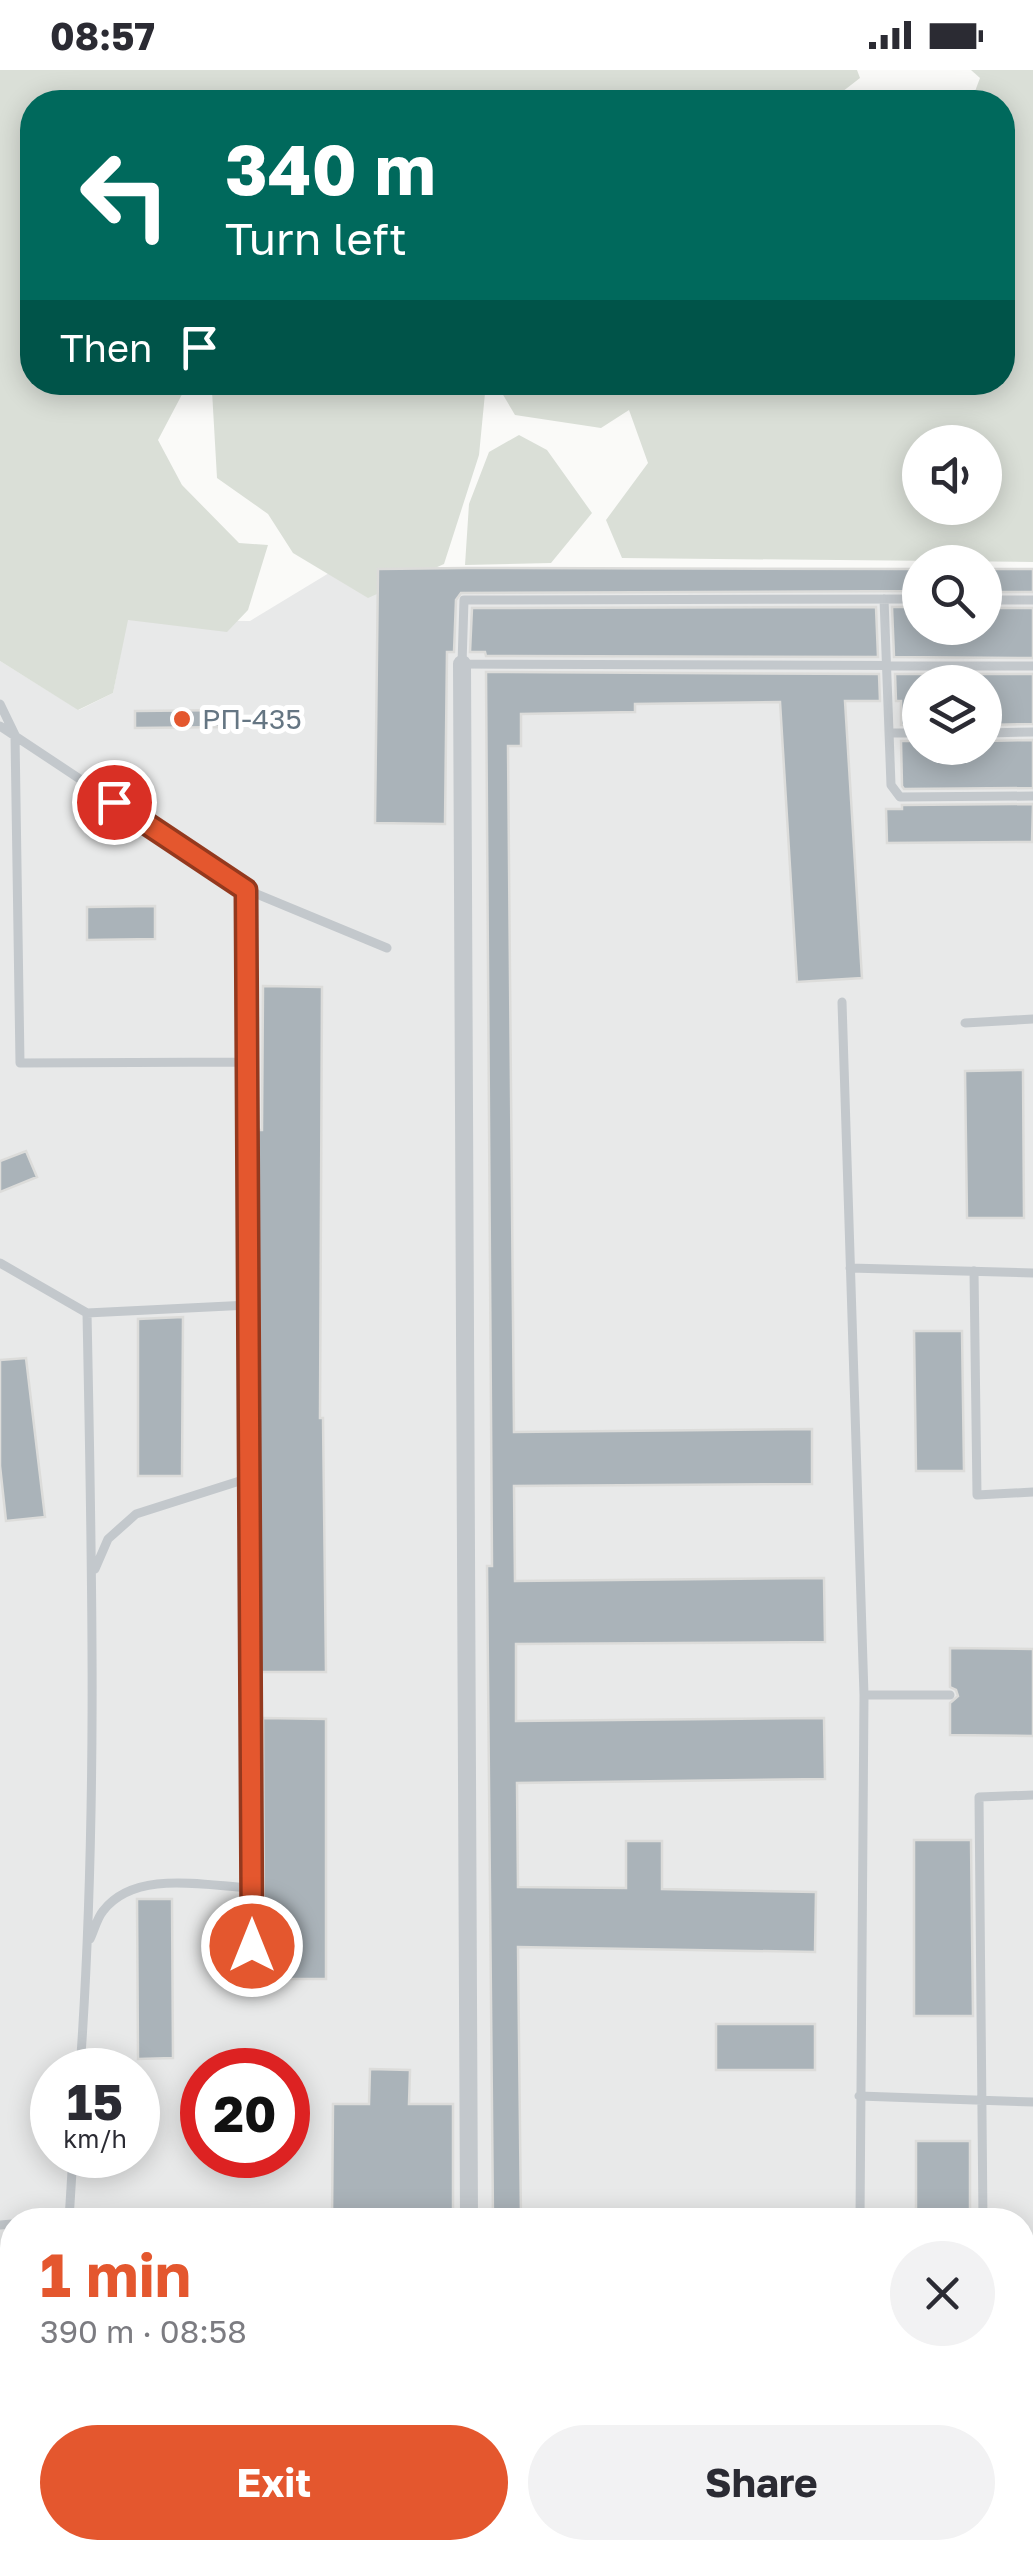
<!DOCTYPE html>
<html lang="en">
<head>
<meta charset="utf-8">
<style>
  :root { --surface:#fff; --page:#f2f2f3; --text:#2b2b33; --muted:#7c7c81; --accent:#e4572e }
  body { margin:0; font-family:"Golos Text",sans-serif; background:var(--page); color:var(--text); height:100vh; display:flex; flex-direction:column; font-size:38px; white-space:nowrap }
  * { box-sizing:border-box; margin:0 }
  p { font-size:32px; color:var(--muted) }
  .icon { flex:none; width:55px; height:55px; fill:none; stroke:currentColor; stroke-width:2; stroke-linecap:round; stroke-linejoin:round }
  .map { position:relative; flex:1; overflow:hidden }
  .sheet { position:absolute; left:0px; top:2138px; width:1035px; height:352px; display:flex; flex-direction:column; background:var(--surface); border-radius:40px 40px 0 0; box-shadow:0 5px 25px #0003 }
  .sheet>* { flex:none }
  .guide { position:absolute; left:20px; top:20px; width:995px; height:305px; border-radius:40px; box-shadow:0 5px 25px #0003; background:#00695c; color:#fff; overflow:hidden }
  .controls { position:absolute; left:902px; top:355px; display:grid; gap:20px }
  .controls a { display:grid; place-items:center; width:100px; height:100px; border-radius:50%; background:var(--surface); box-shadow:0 5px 25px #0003; font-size:50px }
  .speed { position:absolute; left:30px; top:1978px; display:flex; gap:20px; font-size:50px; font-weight:700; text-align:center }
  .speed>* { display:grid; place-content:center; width:130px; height:130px; border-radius:50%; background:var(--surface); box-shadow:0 5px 25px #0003; line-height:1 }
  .speed small { font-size:25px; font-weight:400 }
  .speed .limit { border:15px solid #d22; background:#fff; color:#111 }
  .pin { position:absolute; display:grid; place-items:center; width:85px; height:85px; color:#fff; margin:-42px; border:5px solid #fff; border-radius:50%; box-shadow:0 2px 10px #0007 }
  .me { position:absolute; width:110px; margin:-55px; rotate:0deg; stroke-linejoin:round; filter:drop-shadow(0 0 8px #0008) }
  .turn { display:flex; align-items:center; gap:35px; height:210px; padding:0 40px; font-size:45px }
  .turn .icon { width:130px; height:130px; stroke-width:2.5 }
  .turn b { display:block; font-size:70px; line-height:85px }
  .then { display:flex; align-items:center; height:95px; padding:0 40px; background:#0003; gap:20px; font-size:38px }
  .round { display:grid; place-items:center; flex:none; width:105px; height:105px; border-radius:52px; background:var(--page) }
  .summary { display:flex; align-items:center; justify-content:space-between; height:170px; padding:0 40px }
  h1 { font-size:60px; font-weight:700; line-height:75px; color:var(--accent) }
  .button { display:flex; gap:20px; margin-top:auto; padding:20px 40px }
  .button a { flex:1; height:115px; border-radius:60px; background:var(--accent); color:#fff; font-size:40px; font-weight:700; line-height:115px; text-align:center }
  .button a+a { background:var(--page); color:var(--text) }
  .status { display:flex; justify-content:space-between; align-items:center; height:70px; padding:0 50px; background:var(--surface); direction:ltr }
  .status svg { height:28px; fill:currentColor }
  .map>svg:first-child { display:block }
</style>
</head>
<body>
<div class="status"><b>08:57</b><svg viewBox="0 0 49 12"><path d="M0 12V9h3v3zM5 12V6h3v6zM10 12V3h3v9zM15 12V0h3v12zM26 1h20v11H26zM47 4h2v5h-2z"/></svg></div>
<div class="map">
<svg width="1033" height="2488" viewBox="0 0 1033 2488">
  <rect width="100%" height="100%" fill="#fafaf8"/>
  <path fill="#e8e9e9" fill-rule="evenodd" d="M367,480L448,500L920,499V558H985V499H1033V2488H0V591L79,640L113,623L127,550L250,551ZM920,612H985V678H920ZM52,2000H138V2085H52ZM202,2000H288V2085H202ZM12,2150H1022V2478H12Z"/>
  <path fill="#dadfd7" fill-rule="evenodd" d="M0,0H857L860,8L829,32L809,24L799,32H32V312L188,313L158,370L182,415L239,473L268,475L248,540L227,562L128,550L113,623L78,640L0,591Z
    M971,0H1033V492L622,488L606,450L648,393L629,340L601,358L515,345L496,313L1002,312V32H971L980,8ZM920,372H985V438H920Z
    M214,312L486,313L479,385L444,494L368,528L293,483L268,444L217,408L212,321Z
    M519,365L547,380L592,443L551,493L465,495L469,434L489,382Z"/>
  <path fill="#aab3b9" stroke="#dcdcda" stroke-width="2.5" d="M466,498L920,499V521L461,523L456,530L454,582H447L445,754L375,753L378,499Z
    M985,499H1033V522H985Z
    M876,537L878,587L486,586L485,582H470L472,538Z
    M892,537H920V558H985V538H1033V588L894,587Z
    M486,602L879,604L880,631H845L862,908L797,912L780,632L635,634V642L521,644V676H508L514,1362L812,1359V1414L514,1416L515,1511L824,1508L825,1572L516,1574V1651L824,1648L825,1709L517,1713L518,1817L626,1818V1771H662V1819L816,1822L815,1882L518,1877L521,2150H493L487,1496H492Z
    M895,604H1033V654L985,655V612H920V655H901V631H896Z
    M230,640V657L135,658V641Z
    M1033,670V718L904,719L902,716L901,671H920V678H985V671Z
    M1033,734L1032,772L887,773L886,739H902V735Z
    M155,836V869L87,870V837Z
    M263,916L322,917L320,1348H323L326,1602H259L256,1060H262Z
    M1023,1000L1024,1148H967L965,1001Z
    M26,1081L37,1107L0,1122V1091Z
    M183,1247L182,1406H138V1249Z
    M914,1261H962L964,1401H916Z
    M26,1288L45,1447L6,1451L0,1396V1290Z
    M950,1578L1033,1579V1666L950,1665V1633L958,1626L956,1620L950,1617Z
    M263,1648L326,1649V1909H264Z
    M914,1770H971L973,1946H914Z
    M137,1829H172L173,1988L138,1989Z
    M716,1954H815V2000H716Z
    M370,1999L410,2000L409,2034H453V2150H332L333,2034H369Z
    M916,2071H970V2150H916Z"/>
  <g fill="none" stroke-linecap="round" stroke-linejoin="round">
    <path stroke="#c3c8cc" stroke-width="9" d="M884,529L891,715L900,727L1033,726
      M920,529L464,530L462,594L1033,596
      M985,530H1033
      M0,634L15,665L20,993L247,992
      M0,656L247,820L387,878
      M889,663H920
      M985,663L1033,662
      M247,820L252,1905
      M842,932L864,1625L860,2150
      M965,953L1033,949
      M0,1193L87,1243L249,1235
      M850,1198L1033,1203
      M974,1201L977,1425L1033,1422
      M95,1499L108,1469L136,1444L249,1408
      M864,1625H950
      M90,1869C94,1861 97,1848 103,1841C135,1799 206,1816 251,1818
      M80,2000C98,1748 92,1495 87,1243
      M859,2026L1033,2032
      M69,2150L73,2085
      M983,2150L979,1727L1033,1725
      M0,2155L12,2154
      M1022,2293H1033
      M0,2363H12"/>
    <path stroke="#c3c8cc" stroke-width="18" d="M462,594L469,2150
      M471,2478V2488"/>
  </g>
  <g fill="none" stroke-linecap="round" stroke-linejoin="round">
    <g stroke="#94391e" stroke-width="25">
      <path id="route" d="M114,732L246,820L252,1876"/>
    </g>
    <use href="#route" stroke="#e4572e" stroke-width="18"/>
  </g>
  <circle fill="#e4572e" stroke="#fff" stroke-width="4" cx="182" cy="649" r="10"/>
  <g text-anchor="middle" stroke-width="10" stroke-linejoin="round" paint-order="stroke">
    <g font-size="28" fill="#657683" stroke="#fff" text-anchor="start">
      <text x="202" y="659">РП-435</text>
    </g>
  </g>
</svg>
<div class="controls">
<a><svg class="icon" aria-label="sound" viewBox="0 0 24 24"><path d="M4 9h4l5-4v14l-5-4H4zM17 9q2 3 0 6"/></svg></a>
<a><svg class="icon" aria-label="search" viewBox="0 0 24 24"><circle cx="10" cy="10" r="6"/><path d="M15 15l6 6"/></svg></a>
<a><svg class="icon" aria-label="layers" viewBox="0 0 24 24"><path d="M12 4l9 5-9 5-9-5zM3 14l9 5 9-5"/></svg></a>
</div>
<div class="speed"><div>15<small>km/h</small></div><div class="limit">20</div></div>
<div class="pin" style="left:114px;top:732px;background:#d93025"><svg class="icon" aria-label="arrive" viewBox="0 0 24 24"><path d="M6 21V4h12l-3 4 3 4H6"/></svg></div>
<svg class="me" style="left:252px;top:1876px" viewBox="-20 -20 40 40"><circle r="17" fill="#e4572e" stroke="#fff" stroke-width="3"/><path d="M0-11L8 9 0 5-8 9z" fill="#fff"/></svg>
<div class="guide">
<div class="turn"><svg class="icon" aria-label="left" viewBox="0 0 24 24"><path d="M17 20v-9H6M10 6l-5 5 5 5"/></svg><div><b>340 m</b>Turn left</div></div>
<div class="then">Then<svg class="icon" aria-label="arrive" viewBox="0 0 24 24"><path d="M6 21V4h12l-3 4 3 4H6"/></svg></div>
</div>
<section class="sheet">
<div class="summary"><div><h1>1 min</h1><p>390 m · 08:58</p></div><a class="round"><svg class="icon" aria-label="close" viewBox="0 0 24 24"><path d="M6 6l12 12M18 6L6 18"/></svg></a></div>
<div class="button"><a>Exit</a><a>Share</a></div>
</section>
</div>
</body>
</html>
